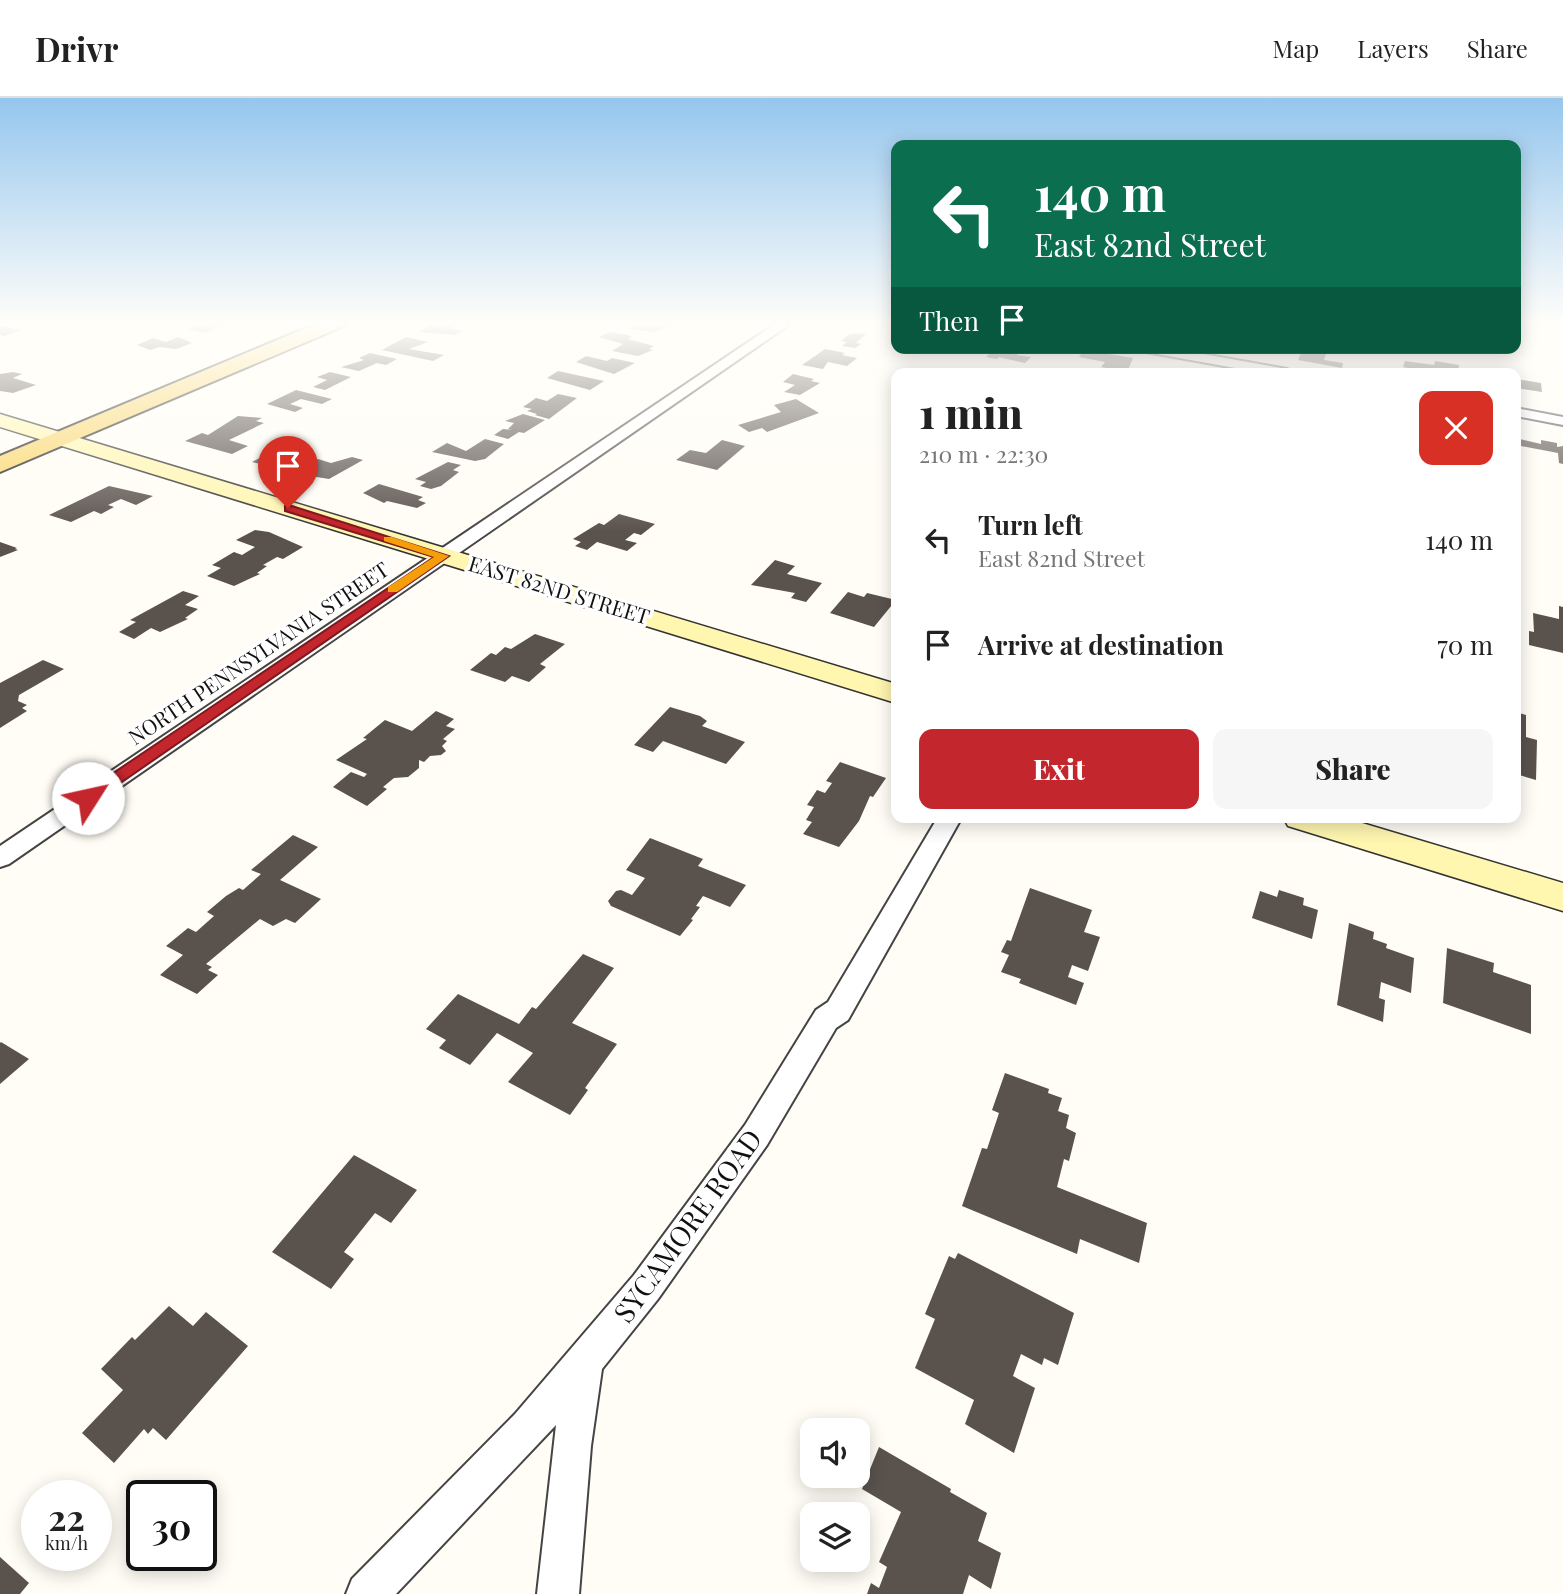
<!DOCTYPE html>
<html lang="en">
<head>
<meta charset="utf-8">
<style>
  :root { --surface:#fff; --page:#f6f6f6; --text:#222; --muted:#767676; --line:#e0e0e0; --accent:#c4262e }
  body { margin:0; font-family:"Playfair Display",serif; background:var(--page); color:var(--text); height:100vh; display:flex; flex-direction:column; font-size:26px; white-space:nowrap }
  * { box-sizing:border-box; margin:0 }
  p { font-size:23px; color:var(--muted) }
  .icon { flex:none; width:38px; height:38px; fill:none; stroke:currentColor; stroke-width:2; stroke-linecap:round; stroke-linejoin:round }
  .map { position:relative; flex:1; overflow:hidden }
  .panel { position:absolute; left:891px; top:270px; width:630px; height:455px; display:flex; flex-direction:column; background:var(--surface); border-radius:14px; box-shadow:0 4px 18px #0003 }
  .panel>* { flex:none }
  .hud { position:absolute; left:891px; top:42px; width:630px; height:214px; border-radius:14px; box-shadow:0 4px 18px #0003; background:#0b6e4f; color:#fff; overflow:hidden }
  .buttons { position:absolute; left:800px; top:1320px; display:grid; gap:14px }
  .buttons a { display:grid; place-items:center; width:70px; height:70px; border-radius:14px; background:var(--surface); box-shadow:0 4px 18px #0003; font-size:35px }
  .speed { position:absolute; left:21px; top:1382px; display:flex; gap:14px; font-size:35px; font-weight:700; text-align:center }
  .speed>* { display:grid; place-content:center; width:91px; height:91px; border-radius:50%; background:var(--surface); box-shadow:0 4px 18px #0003; line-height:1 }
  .speed small { font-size:18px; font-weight:400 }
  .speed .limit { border:4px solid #111; border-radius:10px; background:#fff; color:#111 }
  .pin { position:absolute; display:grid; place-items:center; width:60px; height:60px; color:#fff; margin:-72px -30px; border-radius:50% 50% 50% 0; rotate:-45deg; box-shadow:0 0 7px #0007 }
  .pin .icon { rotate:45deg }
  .me { position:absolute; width:77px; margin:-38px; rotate:55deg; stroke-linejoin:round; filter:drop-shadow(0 0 5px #0008) }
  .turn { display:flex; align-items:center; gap:24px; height:147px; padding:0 28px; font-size:32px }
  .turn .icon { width:91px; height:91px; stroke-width:2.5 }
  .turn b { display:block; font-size:49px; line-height:60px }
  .then { display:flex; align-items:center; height:66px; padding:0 28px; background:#0003; gap:14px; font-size:26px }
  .round { display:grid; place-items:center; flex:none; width:74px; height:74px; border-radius:14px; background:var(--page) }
  .summary { display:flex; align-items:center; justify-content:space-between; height:119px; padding:0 28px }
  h1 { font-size:42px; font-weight:800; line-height:52px }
  .action { display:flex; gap:14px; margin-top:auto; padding:14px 28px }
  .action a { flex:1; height:80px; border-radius:14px; background:var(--accent); color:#fff; font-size:28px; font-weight:800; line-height:80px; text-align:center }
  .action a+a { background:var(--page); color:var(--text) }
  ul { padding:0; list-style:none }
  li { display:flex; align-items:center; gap:21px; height:105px; padding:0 28px }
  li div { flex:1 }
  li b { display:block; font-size:26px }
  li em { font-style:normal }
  header { display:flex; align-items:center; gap:42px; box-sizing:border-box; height:98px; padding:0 35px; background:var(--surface); border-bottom:2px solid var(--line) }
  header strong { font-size:33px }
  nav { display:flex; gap:38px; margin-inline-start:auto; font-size:24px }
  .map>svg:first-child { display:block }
</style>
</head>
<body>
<header>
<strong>Drivr</strong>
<nav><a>Map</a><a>Layers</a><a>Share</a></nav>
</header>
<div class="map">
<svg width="1563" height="1496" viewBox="0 0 1563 1496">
  <rect width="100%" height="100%" fill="#fffdf5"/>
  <path fill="#5a524d" d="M196,224H235V225L223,229H214L210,230L214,231L205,235L188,231L194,228L189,227Z
    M436,224L457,227L451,230L463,233L455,237L419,234Z
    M637,224H662L672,226L655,234L629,231Z
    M0,227L14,231L21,232L4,238L0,237Z
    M609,234L628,237L632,239L628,241L654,248L649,251L653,252L638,258L612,253L623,246L599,239Z
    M856,235L866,236L856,245L861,246L855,250L842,248L847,244L841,243L849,236Z
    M178,239L192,245L176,251L160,249L150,252L137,247L153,240L166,244Z
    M406,239L428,244L409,251L444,257L433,263L382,252Z
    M995,250L1009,251L1019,254L1017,257L1031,259L1025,265L999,259L997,261L986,259Z
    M1297,250L1327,252L1324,262L1343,265L1342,270L1298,262L1302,253Z
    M825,251L845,255L842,257L857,260L847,268L828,264L823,271L802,267Z
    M1084,252L1133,260L1127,274L1101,269L1105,264L1079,259Z
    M370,255L397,261L386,267L377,265L359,273L341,269L364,262L359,260Z
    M586,258L607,263L612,260L635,265L614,276L576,264Z
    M1405,263L1434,267L1435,263L1459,267L1458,275H1431L1403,269Z
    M558,273L604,283L590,292L547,280Z
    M13,274L22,276L13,280L36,287L13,295L0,293V276Z
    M330,274L351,279L325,292L313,289L327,282L317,279Z
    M793,276L814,281L811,283L820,285L800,297L784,294L795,287L783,284Z
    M1516,281L1541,285L1542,294L1516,290Z
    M296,292L332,301L322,306L301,301L290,306L303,310L295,314L267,306Z
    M558,296L577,300L549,321L535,317L537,316L527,313L532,311L523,309L536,300L547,303Z
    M796,301L819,315L767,334L762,330L749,334L738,327L781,314L774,307Z
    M523,316L545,322L524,335L519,334L508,341L494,337L503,331L512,332L508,331L514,325L505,323Z
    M238,318L262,320L256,323L264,325L229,342L248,348L232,356L185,343L202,335L208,337Z
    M1516,340L1541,346V342L1557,345V349L1563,348V366L1559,365L1558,355L1516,347Z
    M485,341L504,346L485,361L475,363L432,354L447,345L466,353Z
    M722,342L745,348L717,372L676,362L690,352L706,355Z
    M292,348L303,350L296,354L307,357L291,365L277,361L265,367L252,364L265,357L272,359Z
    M352,359L363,362L329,381L304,377L309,374L298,371L318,361L331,365Z
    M448,364L461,367L453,372L459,374L441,388L431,391L420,388L426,384L415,381Z
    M379,386L423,399L418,402L426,405L417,410L387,403L384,405L363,395Z
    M109,388L153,398L136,407L121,401L108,407L114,409L101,416L94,413L71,424L49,417Z
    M619,416L655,426L641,437L634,435L625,442L637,445L627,453L597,444L587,452L575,448L581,444L573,441L599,425L604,427Z
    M255,432L269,434L303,449L283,461L277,459L263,467L267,468L257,475L260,476L234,488L207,478L221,470L212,467L234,454L242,457L255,449L236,442Z
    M0,444L17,450L15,451L18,452L0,459Z
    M775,462L795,468L787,476L822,485L806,504L791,500L795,495L751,487Z
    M183,493L199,498L185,507L198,511L185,520L188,521L160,534L151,530L134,541L119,534L136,524L130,522Z
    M848,494L864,499L867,495L896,502L874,529L830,515Z
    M1559,508L1563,509V555L1529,547V533L1534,534L1533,515L1559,521Z
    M535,536L565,546L540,566L546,569L529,584L512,578L505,584L470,572L491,555L496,557L505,549L511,551Z
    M43,562L64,571L19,597L18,603L27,607L22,610L27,613L0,630V585Z
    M670,609L700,618L707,623L702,628L745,644L726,666L663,643L653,654L634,647Z
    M436,613L454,621L446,628L455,631L443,641L447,643L442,648L446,653L441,657L430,658L424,664L419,662V670L408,679L394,680L383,689L387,691L367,708L333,689L351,674L364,679L367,676L336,662L367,641L363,640L385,622L412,633Z
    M1516,614L1526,617V639L1537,642L1536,682L1516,676Z
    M840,664L886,680L873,699L870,698L859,723L839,749L803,736L812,724L806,722L814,709L807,707L817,692L825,695L832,685L826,683Z
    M293,737L318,749L280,782L321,801L295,825L286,821L273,828L260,821L206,866L212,869L208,872L218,877L197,896L160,877L183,857L166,848L188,830L196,834L214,818L207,814L226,798L239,790L243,792L261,776L251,772Z
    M650,740L703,761L698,768L746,787L730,809L703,798L696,808L700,809L691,821L693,822L680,838L611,808L608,803L616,793L621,792L632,797L645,780L626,772Z
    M1030,790L1092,812L1084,834L1100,839L1088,873L1072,867L1068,879L1084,885L1076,907L1019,885L1021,881L1001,874L1009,857L1001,854L1007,842L1011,843Z
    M1279,792L1304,800L1303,807L1318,812L1312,841L1252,820L1260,793L1277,799Z
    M1349,825L1374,834L1373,841L1387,846L1386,850L1414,860L1411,895L1381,884L1379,900L1385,902L1383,924L1337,907Z
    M1447,850L1494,865L1493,874L1531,887V936L1443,905Z
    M583,856L614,870L572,925L617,946L585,990L588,992L570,1017L508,984L533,955L497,935L470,967L439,950L446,942L426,931L458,896L519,926L532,909L536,911Z
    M1,944L29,961L0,986V945Z
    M1005,975L1049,991L1048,995L1062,1000L1058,1013L1069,1017L1066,1030L1076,1035L1069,1063L1064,1061L1057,1089L1147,1125L1139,1165L1080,1141L1077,1156L962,1108L982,1050L987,1051L999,1015L992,1012Z
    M354,1057L417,1092L391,1125L375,1115L344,1154L354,1161L331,1191L272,1154Z
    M958,1155L1074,1215L1058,1267L1044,1260L1042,1267L1021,1256L1013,1278L1035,1290L1014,1355L965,1326L974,1302L915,1270L935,1221L925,1216L949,1158L955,1161Z
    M169,1208L193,1228L206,1214L248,1248L166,1342L153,1330L148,1336L144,1331L114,1365L82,1335L123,1292L101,1271L132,1239L135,1242Z
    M879,1349L951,1391L950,1394L987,1415L978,1443L1001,1455L991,1491L969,1477L963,1496H867L871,1485L879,1490L887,1469L879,1464L901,1414L862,1391Z
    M0,1459L29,1485L20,1496H0Z"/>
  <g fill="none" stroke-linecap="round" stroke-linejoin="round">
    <g stroke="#444" stroke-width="4">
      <path id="street" d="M778,224H793L9,766L0,769V748Z
        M1140,250H1169L1287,271L1293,275H1263L1146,254Z
        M1516,310L1563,319V327L1516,318Z
        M938,719H962L848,922L836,930L767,1047L658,1201L602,1271L591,1348L579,1496H537L556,1327L396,1496H346L352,1481L515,1316L634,1177L745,1027L816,912L828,904Z"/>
    </g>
    <g stroke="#333" stroke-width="3">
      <path id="secondary" d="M0,316L896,586V605L0,329Z
        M1283,719H1342L1563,785V813L1288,728Z"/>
    </g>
    <g stroke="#222" stroke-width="4">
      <path id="primary" d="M320,224H346L344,228L0,374V358Z"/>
    </g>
    <use href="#street" fill="#fff" fill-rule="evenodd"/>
    <use href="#secondary" fill="#fff6b0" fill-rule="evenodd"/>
    <use href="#primary" fill="#f9d66b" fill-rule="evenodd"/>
  </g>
  <linearGradient id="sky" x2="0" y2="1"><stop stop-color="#95c6ee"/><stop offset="0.52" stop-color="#fffefa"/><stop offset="1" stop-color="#fffefa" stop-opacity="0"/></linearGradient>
  <rect width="1563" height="434" fill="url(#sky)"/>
  <path fill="#c4262e" stroke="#7f191e" stroke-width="2" d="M285,408H292L449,458L93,704H82L80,700L82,696L434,459L285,413Z"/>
  <path fill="#f59e0b" d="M384,439H392L449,458L397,494H388V489L434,459L384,443Z"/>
  <g text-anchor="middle" stroke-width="7" stroke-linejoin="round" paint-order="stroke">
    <g font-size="21" fill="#111" stroke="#fff">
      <text transform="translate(559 493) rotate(17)" y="7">EAST 82ND STREET</text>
      <text transform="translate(259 556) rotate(-34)" y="7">NORTH PENNSYLVANIA STREET</text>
    </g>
    <g font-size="28" fill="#111" stroke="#fff">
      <text transform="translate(688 1128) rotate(-54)" y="10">SYCAMORE ROAD</text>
    </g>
  </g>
</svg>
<div class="buttons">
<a><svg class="icon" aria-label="sound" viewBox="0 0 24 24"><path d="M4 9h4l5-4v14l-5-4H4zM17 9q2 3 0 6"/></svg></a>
<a><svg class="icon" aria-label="layers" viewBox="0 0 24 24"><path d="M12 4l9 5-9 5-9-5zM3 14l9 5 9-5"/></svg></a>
</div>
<div class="speed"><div>22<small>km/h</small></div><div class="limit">30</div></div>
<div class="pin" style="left:288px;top:410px;background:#d93025"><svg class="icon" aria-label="arrive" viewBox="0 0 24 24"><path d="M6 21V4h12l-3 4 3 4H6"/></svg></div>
<svg class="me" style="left:88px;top:700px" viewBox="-20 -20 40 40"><circle r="19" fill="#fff"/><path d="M0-13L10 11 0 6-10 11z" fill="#c4262e"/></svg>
<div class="hud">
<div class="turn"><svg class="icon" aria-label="left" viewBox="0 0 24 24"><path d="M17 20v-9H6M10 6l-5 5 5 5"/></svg><div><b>140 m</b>East 82nd Street</div></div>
<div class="then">Then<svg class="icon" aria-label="arrive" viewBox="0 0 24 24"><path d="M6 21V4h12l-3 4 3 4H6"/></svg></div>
</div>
<section class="panel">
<div class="summary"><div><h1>1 min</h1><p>210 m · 22:30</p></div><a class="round" style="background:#d93025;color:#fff"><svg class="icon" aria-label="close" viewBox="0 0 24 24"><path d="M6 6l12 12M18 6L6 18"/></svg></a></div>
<ul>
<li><svg class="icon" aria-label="left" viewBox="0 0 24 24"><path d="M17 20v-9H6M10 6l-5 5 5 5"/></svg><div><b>Turn left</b><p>East 82nd Street</p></div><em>140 m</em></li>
<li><svg class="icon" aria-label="arrive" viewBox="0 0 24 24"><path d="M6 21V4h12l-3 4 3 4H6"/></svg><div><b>Arrive at destination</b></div><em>70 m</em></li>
</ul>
<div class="action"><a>Exit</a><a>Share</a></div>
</section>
</div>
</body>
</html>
